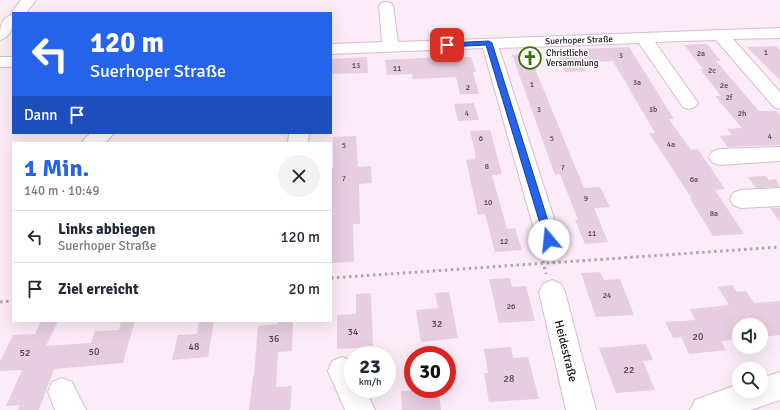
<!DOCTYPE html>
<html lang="de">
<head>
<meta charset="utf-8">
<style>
  :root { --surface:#fff; --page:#f2f2f3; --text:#1f2937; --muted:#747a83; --line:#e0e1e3; --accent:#2563eb }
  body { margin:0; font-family:Signika,sans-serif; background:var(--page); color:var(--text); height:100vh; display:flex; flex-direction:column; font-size:15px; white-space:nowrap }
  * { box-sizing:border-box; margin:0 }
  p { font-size:13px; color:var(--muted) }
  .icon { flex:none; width:22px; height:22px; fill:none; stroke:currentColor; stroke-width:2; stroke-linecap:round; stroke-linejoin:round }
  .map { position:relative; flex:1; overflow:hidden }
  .panel { position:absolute; left:12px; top:142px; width:320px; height:180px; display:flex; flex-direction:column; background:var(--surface); border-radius:0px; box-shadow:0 4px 16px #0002 }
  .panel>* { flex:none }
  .guide { position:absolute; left:12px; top:12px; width:320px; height:122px; border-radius:0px; box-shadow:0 4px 16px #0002; background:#2563eb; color:#fff; overflow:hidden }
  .controls { position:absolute; left:732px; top:318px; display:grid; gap:8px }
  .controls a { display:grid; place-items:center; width:36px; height:36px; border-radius:50%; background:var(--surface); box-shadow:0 4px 16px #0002; font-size:20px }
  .speed { position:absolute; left:344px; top:346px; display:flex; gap:8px; font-size:20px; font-weight:700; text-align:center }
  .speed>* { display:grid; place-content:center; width:52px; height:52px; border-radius:50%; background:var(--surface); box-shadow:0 4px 16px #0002; line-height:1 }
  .speed small { font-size:10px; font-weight:400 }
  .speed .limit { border:6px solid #d22; background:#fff; color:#111 }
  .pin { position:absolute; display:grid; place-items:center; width:34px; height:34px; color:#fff; margin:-17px; border-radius:8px; box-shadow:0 2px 6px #0006 }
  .me { position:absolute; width:44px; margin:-22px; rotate:343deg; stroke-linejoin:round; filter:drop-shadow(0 0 3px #0008) }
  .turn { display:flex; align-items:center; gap:14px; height:84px; padding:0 12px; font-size:18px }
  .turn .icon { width:52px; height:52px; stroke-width:2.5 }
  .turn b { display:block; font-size:28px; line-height:34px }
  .then { display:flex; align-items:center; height:38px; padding:0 12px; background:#0003; gap:8px; font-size:15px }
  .round { display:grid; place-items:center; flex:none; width:42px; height:42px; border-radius:21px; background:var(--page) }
  .summary { display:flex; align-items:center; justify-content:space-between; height:68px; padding:0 12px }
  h1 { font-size:24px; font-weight:700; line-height:30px; color:var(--accent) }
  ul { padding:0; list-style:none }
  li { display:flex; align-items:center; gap:12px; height:52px; padding:0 12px; border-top:1px solid var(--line) }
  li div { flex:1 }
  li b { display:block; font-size:15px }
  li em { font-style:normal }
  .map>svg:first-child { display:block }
</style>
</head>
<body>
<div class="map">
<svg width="780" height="410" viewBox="0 0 780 410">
  <rect width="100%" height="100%" fill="#fcecf8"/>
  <path fill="#e6cde0" d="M707,44L721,61H716L759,111H776L780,115V145L728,147L719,136L732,135L727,129L742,128L715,96H721L700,69H703L684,45Z
    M776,46L780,50V80L747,47Z
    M629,47L674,119H669L691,150L698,149L725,189L715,190L744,234L713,236L690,199H692L649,133H655L613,61L582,63L586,71L565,72L557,53L559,52L558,50Z
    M529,54L584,188L600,187L610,207L594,208L608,242L585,244L575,220H578L560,174L555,175L512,55Z
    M367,57L368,73L331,74V59Z
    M439,57H471L476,72H473L479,94H460L456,77L413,79L412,74L387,75L385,60Z
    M474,103L479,120L458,121L454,104Z
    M490,130L502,174L492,175L507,229L515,228L522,250L495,252L485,214L478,215L466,160L475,159L476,156L470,131Z
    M356,136L358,167L371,166L372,183L359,184L360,224H353L354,262L331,263V168H333V137Z
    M766,176L769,180L776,179L780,187L756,188L748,177Z
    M770,208H780V222Z
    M600,272L604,280L620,279L634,315L596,317L581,273Z
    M510,278L512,287L526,286L535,321L499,323L489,279Z
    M732,285L737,292L746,291L754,303L780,301V335L761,337V325H739V339L721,341L726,350L689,354L681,337L673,338L665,322L695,320L690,309L729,305L718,287Z
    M449,292L458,338L421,342L416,310L438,308L435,293Z
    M371,293L373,347L337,349V315L356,314V294Z
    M41,321H58L46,346L91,343L95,331L119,330L121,321H135L123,363L54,369L39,410H18L20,405L6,406L22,370L0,371V361L13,335L35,334Z
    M199,321H214L208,357L172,360L178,335L197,334Z
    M279,321H293L292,351L278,352L276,387L292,386L290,410H249L253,376H254L258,326L278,324Z
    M646,344L653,360L643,361L655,390L616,393L599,348Z
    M511,347L513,358L528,357L539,399L489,402L484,373H488L484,349Z
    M438,389L441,410H402L401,391Z"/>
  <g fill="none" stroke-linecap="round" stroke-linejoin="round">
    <g stroke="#d5bccf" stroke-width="2">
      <path id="minor" d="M21,0H36L26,13H13C13,25 13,36 0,40C0,29 0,18 12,15L11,13Z
        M386,2L391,3L393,6L398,42L780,28V38L733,39L780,92V109L774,107L716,40L655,42L698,103L695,107L689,109L683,107L639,43L499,48L561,240L557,247L549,250L541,247L537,240L483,48L331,54V44L382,42L379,6L381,3Z
        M0,57H13V67H0Z
        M91,133H114L105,143H82L85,138Z
        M289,133H309L308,143H288Z
        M780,147V161L719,165L712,162L709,157L712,152L719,149Z
        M780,188V206L741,208L733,205L730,199L733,193L741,190Z
        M552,280L561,284L565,292L596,410H566L539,292L543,284Z
        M342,357L352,361L353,363V389H365L375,410H345L328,371L332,361Z
        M780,372V400L751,410H690L695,400L739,384V391H761V378Z
        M62,378L72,382L86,410H55L48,392L52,382Z"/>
    </g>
    <path stroke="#b1a4ae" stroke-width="3" stroke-dasharray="2.5 3.5" stroke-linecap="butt" d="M543,261L546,274
      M331,278L780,247
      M0,302L13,301"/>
    <use href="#minor" fill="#fff" fill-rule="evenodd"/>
  </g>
  <path fill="#2563eb" stroke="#184099" d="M489,41L492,43L554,240L553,243L549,244L546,243L545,240L486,45L447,47L444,45L447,43Z"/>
  <defs>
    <g id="church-ring" transform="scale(1.15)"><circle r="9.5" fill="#fff" stroke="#377309" stroke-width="1.5"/><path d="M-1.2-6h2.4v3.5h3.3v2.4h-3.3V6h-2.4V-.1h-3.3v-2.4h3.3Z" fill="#377309"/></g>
  </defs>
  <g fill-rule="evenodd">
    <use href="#church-ring" x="530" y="58"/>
  </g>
  <g text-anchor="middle" stroke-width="3" stroke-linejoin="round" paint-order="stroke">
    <g font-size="8" fill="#4c3f49">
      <text x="766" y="55">1</text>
      <text x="701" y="56">2a</text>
      <text x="621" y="58">3</text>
      <text x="356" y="68">13</text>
      <text x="397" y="71">11</text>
      <text x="712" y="73">2c</text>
      <text x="637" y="85">3a</text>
      <text x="532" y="87">1</text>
      <text x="724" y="88">2e</text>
      <text x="468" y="90">2</text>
      <text x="729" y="100">2f</text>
      <text x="539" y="112">3</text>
      <text x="653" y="112">3b</text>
      <text x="467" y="116">4</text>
      <text x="742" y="116">2h</text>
      <text x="770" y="139">4</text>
      <text x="481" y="141">6</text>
      <text x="552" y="141">5</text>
      <text x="671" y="147">4a</text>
      <text x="344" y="148">5</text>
      <text x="487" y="169">8</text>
      <text x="563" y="170">7</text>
      <text x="344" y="181">7</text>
      <text x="694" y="182">6a</text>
      <text x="586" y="201">9</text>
      <text x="488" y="205">10</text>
      <text x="714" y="216">8a</text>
      <text x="592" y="236">11</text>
      <text x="504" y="244">12</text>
      <text x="607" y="298">24</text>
      <text x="511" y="309">26</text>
    </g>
    <g font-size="9" fill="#191017" stroke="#fff">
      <text transform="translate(579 40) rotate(-2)" y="3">Suerhoper Straße</text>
    </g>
    <g font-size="9" fill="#191017" stroke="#fff" text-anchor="start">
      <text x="546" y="56">Christliche<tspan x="546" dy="10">Versammlung</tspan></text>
    </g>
    <g font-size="10" fill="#4c3f49">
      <text x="437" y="327">32</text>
      <text x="353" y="335">34</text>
      <text x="698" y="340">20</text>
      <text x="274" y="342">36</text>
      <text x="194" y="350">48</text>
      <text x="94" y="355">50</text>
      <text x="25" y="356">52</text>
      <text x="629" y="373">22</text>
      <text x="509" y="382">28</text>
    </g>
    <g font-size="12" fill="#191017" stroke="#fff">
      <text transform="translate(566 351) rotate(76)" y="4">Heidestraße</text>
    </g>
  </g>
</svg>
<div class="controls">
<a><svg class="icon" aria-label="sound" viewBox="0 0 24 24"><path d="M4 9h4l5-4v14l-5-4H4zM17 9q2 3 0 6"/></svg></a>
<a><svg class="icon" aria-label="search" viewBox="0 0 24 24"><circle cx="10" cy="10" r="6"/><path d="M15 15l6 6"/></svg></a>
</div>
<div class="speed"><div>23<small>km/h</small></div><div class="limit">30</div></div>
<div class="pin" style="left:447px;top:45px;background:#d93025"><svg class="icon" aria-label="arrive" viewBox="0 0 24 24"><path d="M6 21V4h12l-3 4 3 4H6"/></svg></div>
<svg class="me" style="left:549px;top:240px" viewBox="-20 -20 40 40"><circle r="19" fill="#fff"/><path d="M0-13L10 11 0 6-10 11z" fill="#2563eb"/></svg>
<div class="guide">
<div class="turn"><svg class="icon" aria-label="left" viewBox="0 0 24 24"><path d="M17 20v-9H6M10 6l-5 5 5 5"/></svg><div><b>120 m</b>Suerhoper Straße</div></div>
<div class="then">Dann<svg class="icon" aria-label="arrive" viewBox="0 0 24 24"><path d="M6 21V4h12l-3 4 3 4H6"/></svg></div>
</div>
<section class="panel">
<div class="summary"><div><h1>1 Min.</h1><p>140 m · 10:49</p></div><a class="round"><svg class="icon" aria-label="close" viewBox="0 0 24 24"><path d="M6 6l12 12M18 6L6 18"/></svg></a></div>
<ul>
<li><svg class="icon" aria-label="left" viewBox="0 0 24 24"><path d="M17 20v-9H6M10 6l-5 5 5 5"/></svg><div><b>Links abbiegen</b><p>Suerhoper Straße</p></div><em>120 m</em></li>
<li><svg class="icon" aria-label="arrive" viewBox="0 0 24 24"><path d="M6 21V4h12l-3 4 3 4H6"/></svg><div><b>Ziel erreicht</b></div><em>20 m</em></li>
</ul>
</section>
</div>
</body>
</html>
